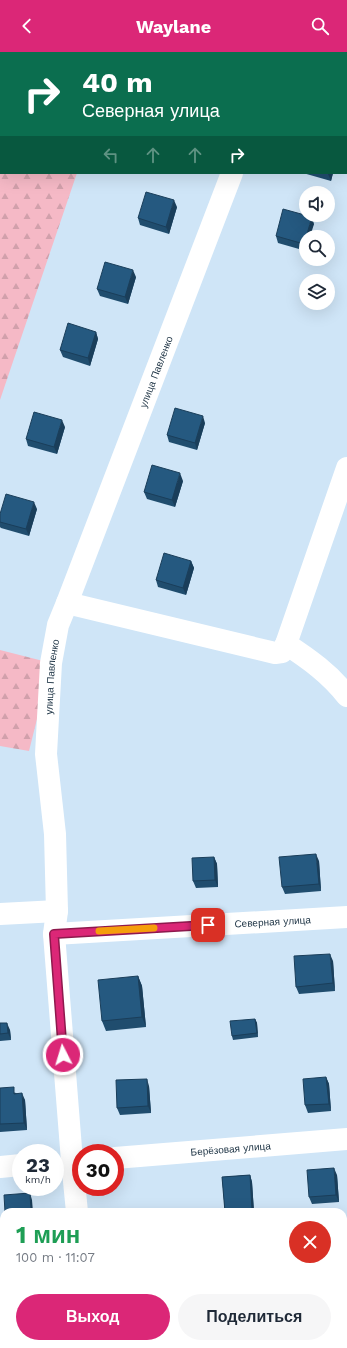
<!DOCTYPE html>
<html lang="ru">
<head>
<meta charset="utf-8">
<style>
  :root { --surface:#fff; --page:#f6f6f7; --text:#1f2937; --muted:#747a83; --accent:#db2777 }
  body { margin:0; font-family:"Work Sans",sans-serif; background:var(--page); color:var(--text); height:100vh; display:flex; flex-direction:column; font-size:15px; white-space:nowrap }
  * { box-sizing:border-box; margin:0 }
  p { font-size:13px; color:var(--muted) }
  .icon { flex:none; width:22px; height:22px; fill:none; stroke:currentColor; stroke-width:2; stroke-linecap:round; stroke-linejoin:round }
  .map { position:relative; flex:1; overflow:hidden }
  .side { position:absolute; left:0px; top:1156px; width:347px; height:140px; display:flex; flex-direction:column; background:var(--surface); border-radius:12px 12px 0 0; box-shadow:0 4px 16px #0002 }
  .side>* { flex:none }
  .banner { position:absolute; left:0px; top:0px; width:347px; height:122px; box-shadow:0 4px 16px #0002; background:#0b6e4f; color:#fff; overflow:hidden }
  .controls { position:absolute; left:299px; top:134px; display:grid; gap:8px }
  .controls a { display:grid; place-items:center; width:36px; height:36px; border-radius:50%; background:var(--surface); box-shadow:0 4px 16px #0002; font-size:20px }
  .speed { position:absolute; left:12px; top:1092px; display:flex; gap:8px; font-size:20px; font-weight:700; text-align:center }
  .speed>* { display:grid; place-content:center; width:52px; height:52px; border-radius:50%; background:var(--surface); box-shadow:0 4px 16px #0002; line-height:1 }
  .speed small { font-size:10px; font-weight:400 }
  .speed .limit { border:6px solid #d22; background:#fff; color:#111 }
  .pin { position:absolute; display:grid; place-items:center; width:34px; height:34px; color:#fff; margin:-17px; border-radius:8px; box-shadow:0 2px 6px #0006 }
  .me { position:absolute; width:44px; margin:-22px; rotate:355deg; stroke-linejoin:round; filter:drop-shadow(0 0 3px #0008) }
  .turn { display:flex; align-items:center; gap:14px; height:84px; padding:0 16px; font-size:18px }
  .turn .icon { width:52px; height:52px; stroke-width:2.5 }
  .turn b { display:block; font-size:28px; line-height:34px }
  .lanes { display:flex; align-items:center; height:38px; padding:0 16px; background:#0003; justify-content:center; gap:20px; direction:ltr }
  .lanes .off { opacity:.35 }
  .round { display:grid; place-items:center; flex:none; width:42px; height:42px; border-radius:21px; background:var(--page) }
  .head { display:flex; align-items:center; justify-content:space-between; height:68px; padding:0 16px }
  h1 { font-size:24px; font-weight:700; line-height:30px; color:#1e9e55 }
  .action { display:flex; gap:8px; margin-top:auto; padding:8px 16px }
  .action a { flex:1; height:46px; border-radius:24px; background:var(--accent); color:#fff; font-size:16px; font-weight:700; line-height:46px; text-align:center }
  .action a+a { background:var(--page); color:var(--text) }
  header { display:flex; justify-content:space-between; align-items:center; height:52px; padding:0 16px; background:var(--accent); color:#fff; font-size:18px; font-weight:700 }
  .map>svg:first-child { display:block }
</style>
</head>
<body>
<header><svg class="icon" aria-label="back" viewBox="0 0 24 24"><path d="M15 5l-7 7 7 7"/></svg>Waylane<svg class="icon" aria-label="search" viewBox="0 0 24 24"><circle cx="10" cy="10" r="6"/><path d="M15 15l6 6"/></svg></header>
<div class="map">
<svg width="347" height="1296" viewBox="0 0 347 1296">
  <defs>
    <pattern id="forest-firs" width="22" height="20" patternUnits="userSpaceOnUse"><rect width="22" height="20" fill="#f5b9c6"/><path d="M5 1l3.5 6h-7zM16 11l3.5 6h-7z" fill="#d1a0ab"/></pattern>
  </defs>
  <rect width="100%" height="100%" fill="#cfe5f7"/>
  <path fill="url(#forest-firs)" d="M0,0H118L1,1V121H77L0,348Z
    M0,598L51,611L29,699L0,694Z"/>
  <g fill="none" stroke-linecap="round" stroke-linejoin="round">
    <g stroke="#fff" stroke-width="22">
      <path d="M277,1L278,0"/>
      <path d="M67,551L275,601L282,600L286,592L347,416"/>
      <path d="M286,592C309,607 330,622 347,644"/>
      <path d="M0,862L57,859"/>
      <path id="s1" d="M54,882L347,865"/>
      <path id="s2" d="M115,1106L347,1087"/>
      <path d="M0,1115L21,1113"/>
      <path id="s3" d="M77,1160L72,1109L54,882L57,859L55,782L46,702L51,611L58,573L67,551L232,121"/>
      <path d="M91,1292V1296"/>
    </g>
  </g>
  <path fill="#204d6e" d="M303,121H333L331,129Z
    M177,155L169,182L140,173L138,166Z
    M314,172L306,185V199L278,191L276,184Z
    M136,225L128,252L100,244L97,237Z
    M96,280L98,287L90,314L63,305L60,298Z
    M205,371L197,398L169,390L167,383Z
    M65,375L57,402L28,394L26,387Z
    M183,429L175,455L147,447L144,440Z
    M37,457L29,484L1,476L0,475V462Z
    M191,509L194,516L186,543L158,535L156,528Z
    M214,805L217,812L218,835L196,836L193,829Z
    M319,809L321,839L285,842L282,835Z
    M333,909L335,939L299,942L296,935Z
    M138,924L142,934L146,975L106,979L102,969Z
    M255,967L257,971L258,985L233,988L232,984Z
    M0,971L10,978L11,988L0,989Z
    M326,1025L329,1032L331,1059L308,1061L305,1053Z
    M149,1034L151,1061L120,1063L117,1056Z
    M0,1036L16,1041L25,1048L27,1078L0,1080Z
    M250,1123L252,1130L254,1160H225L222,1125Z
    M337,1123L339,1150L312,1152L309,1145Z
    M343,1243H347V1265H343Z"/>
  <path fill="#1a3e5a" d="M347,8V24L346,27V12Z
    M329,121H333L331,129L328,122Z
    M174,148L177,155L169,182L166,175Z
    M312,165L314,172L310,185H306V199L304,192Z
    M133,218L136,225L128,252L125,245Z
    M96,280L98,287L90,314L88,306Z
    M203,364L205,371L197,398L195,391Z
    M62,368L65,375L57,402L54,395Z
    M180,421L183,429L175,455L172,448Z
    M34,450L37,457L29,484L26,477Z
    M191,509L194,516L186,543L183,536Z
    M316,802L319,809L321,839L319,832Z
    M214,805L217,812L218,835L215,828Z
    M330,902L333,909L335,939L333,931Z
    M138,924L142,934L146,975L142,965Z
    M255,967L257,971L258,985L257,981Z
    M7,971L10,978L11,988L8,981Z
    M326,1025L329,1032L331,1059L329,1052Z
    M147,1027L149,1034L151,1061L148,1054Z
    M22,1041L25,1048L27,1078L24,1071Z
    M334,1116L337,1123L339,1150L336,1143Z
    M250,1123L252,1130L254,1160H253L252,1158Z
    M30,1141L32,1148L33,1160H31Z
    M34,1292H36L37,1296H35Z
    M164,1292H165L166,1296H164Z
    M272,1292H274L275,1296H273Z"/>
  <path fill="#255980" stroke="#1a3e5a" d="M199,0H230L229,1H199Z
    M319,0H347V8L346,12V1H319Z
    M146,140L174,148L166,175L138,166Z
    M283,157L312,165L304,192L276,184Z
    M105,210L133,218L125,245L97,237Z
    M68,271L96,280L88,306L60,298Z
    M175,356L203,364L195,391L167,383Z
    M34,360L62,368L54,395L26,387Z
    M152,413L180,421L172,448L144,440Z
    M6,442L34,450L26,477L0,470V462Z
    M164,501L191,509L183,536L156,528Z
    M316,802L319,832L282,835L279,805Z
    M214,805L215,828L193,829L192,806Z
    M330,902L333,931L296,935L294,904Z
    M138,924L142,965L102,969L98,928Z
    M255,967L257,981L232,984L230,969Z
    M0,971H7L8,981L0,982Z
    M326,1025L329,1052L305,1053L303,1027Z
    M147,1027L148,1054L117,1056L116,1028Z
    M14,1035V1042L22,1041L24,1071L0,1072V1036Z
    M334,1116L336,1143L309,1145L307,1118Z
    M250,1123L252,1158L225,1160L222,1125Z
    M30,1141L31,1160H5L4,1143Z
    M343,1243H347V1261H343Z
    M0,1288H4V1292H34L35,1296H0Z
    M136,1292H164V1296H136Z
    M243,1292H272L273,1296H243Z"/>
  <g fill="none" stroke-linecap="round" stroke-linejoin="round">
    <g stroke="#8e194d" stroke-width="10">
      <path id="route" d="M63,1003L54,882L208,873"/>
    </g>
    <use href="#route" stroke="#db2777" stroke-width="7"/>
    <path stroke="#f59e0b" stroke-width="7" d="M99,879L154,876"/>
  </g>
  <g text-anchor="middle" stroke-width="4" stroke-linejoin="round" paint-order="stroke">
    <g font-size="10" fill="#1c3243" stroke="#e6f0fa">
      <text dy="4" stroke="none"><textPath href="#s3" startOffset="861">улица Павленко</textPath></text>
      <text dy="4" stroke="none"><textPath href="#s3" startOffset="537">улица Павленко</textPath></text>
      <text dy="4" stroke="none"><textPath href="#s1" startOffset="219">Северная улица</textPath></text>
      <text dy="4" stroke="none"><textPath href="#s2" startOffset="116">Берёзовая улица</textPath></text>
    </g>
  </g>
</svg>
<div class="controls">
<a><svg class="icon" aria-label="sound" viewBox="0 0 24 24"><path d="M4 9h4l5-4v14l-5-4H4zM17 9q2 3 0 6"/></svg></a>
<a><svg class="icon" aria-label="search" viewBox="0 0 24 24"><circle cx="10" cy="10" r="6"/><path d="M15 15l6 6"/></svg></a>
<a><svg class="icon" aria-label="layers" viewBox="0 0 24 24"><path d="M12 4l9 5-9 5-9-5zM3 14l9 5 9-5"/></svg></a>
</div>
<div class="speed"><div>23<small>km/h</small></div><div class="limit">30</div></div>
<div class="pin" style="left:208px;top:873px;background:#d93025"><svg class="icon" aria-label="arrive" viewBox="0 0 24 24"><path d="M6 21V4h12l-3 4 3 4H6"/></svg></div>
<svg class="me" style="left:63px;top:1003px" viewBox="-20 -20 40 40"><circle r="17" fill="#db2777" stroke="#fff" stroke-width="3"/><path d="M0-11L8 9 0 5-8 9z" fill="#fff"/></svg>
<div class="banner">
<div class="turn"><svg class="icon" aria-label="right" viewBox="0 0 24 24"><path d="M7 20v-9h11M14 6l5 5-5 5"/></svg><div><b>40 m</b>Северная улица</div></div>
<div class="lanes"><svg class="icon off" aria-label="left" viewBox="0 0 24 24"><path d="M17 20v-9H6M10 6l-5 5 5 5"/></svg><svg class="icon off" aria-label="ahead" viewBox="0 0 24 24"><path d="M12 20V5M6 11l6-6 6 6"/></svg><svg class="icon off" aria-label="ahead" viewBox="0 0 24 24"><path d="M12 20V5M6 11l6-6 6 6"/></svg><svg class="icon" aria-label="right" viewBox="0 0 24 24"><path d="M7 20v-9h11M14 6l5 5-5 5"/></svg></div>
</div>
<section class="side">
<div class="head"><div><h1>1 мин</h1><p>100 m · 11:07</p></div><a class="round" style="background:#d93025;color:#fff"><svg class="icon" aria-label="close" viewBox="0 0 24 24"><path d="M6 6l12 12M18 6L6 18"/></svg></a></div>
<div class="action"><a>Выход</a><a>Поделиться</a></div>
</section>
</div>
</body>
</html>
